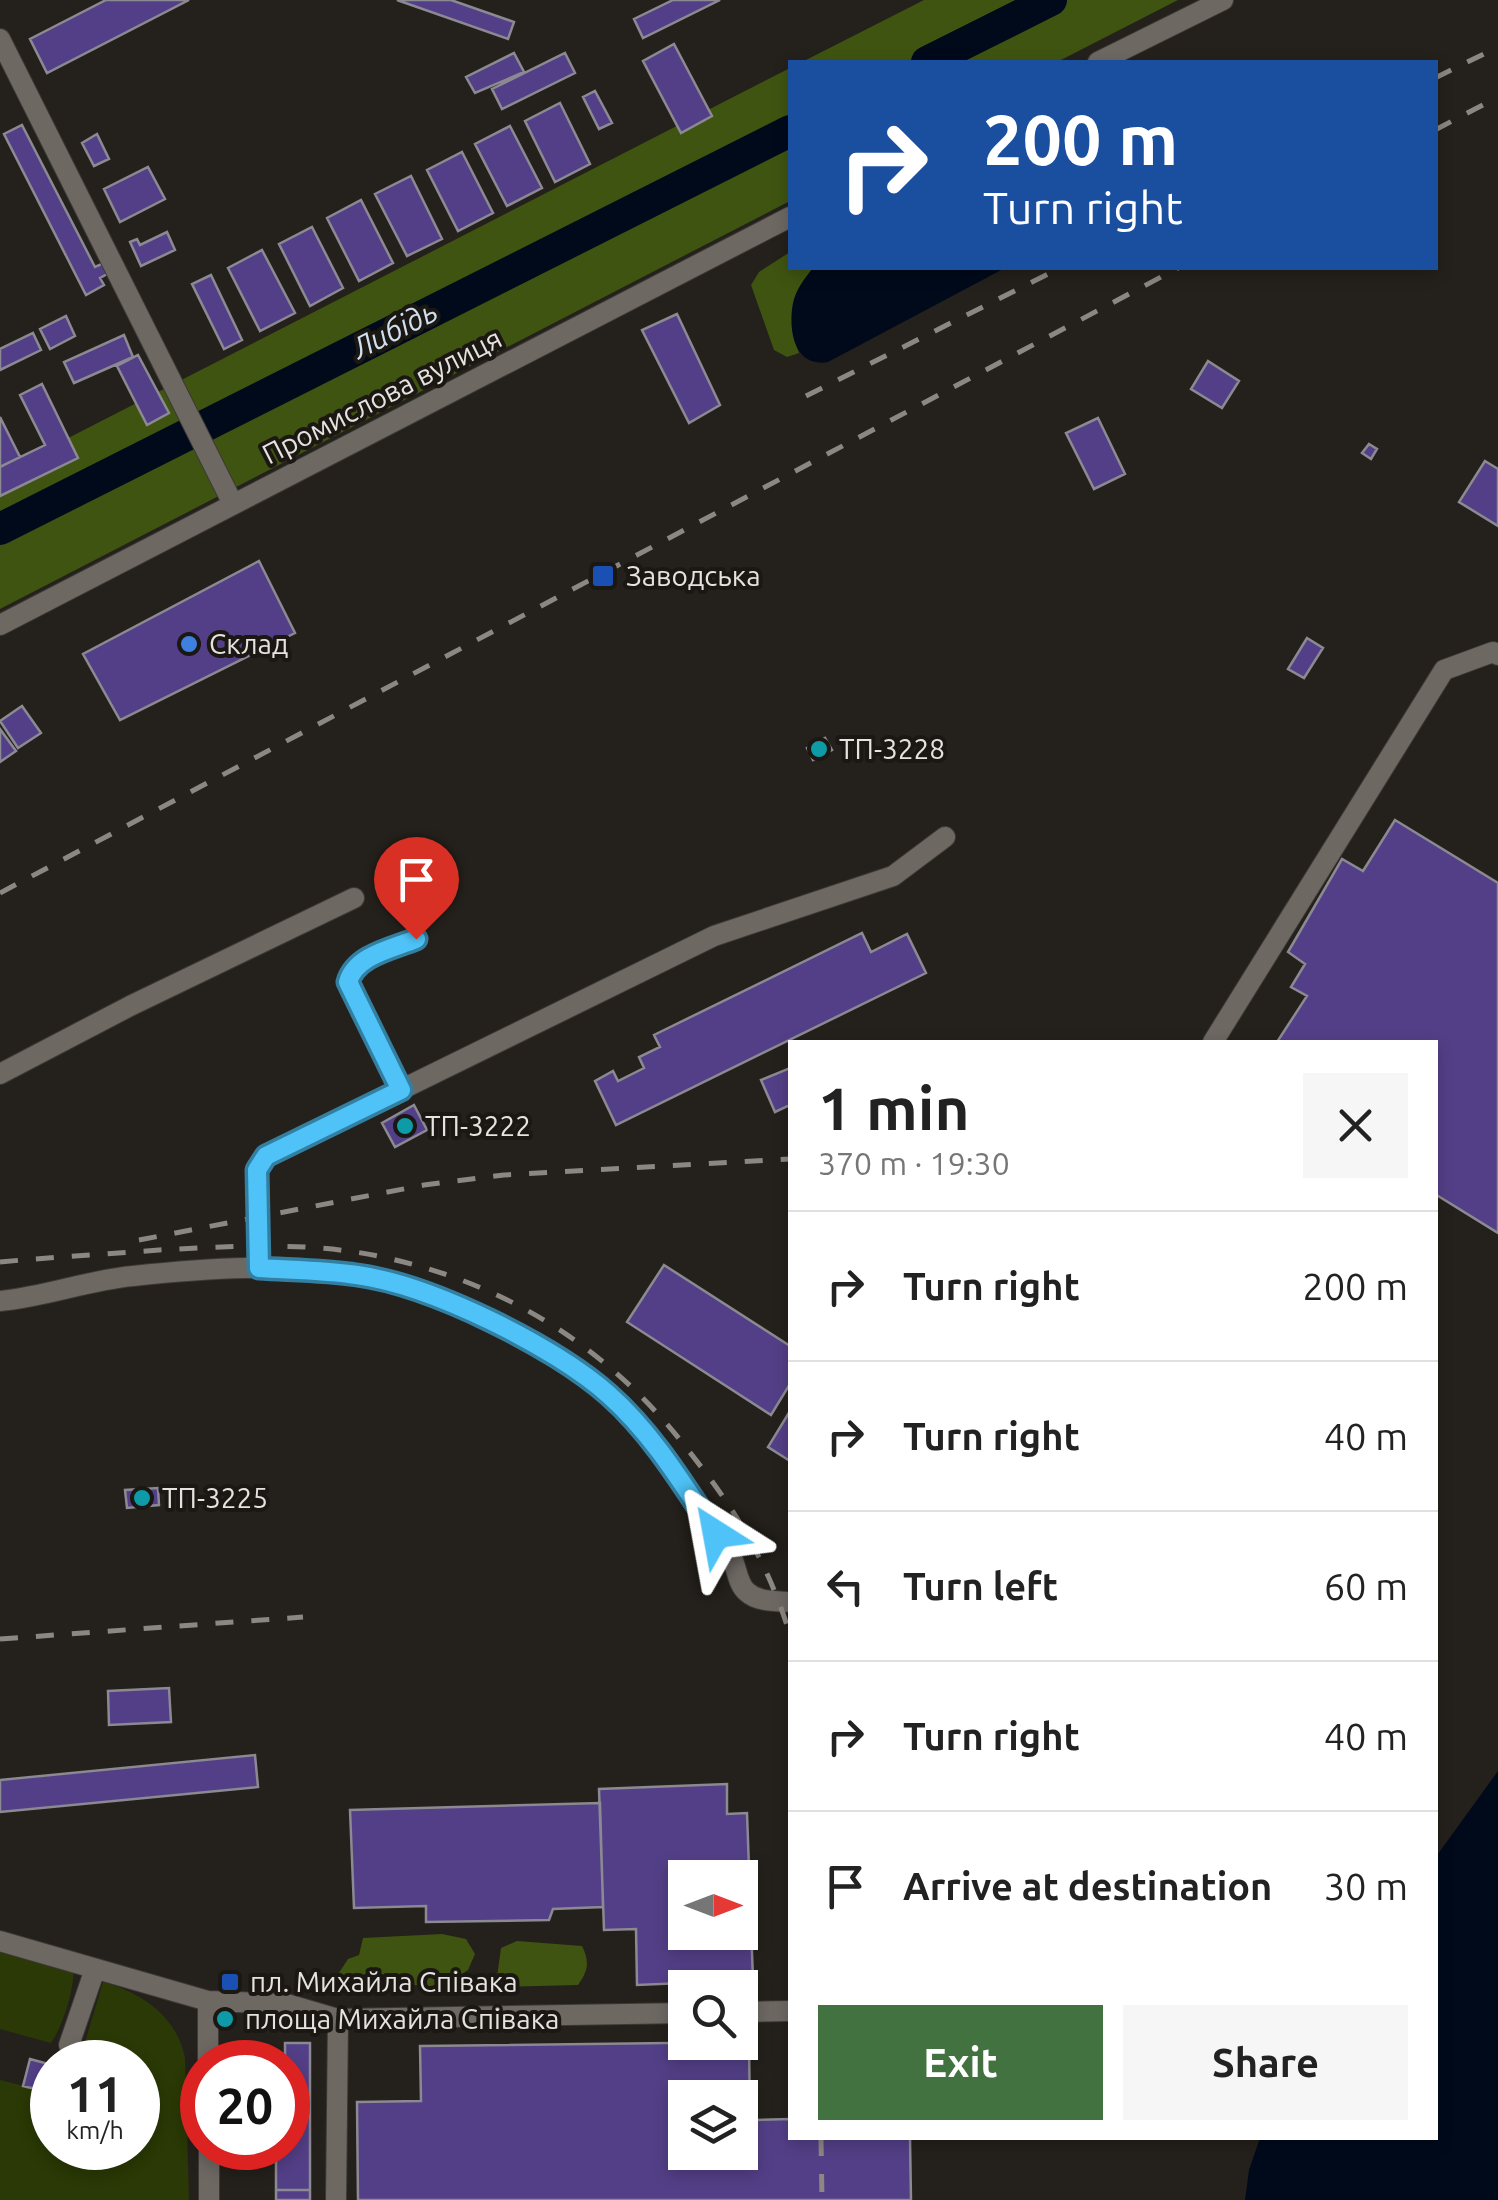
<!DOCTYPE html>
<html lang="en">
<head>
<meta charset="utf-8">
<style>
  :root { --surface:#fff; --page:#f6f6f6; --text:#222; --muted:#767676; --line:#e0e0e0; --accent:#427240 }
  body { margin:0; font-family:Ubuntu,sans-serif; background:var(--page); color:var(--text); height:100vh; display:flex; flex-direction:column; font-size:38px; white-space:nowrap }
  * { box-sizing:border-box; margin:0 }
  p { font-size:32px; color:var(--muted) }
  .icon { flex:none; width:55px; height:55px; fill:none; stroke:currentColor; stroke-width:2; stroke-linecap:round; stroke-linejoin:round }
  .map { position:relative; flex:1; overflow:hidden }
  .side { position:absolute; left:788px; top:1040px; width:650px; height:1100px; display:flex; flex-direction:column; background:var(--surface); border-radius:0px; box-shadow:0 5px 15px #0003 }
  .side>* { flex:none }
  .banner { position:absolute; left:788px; top:60px; width:650px; height:210px; border-radius:0px; box-shadow:0 5px 15px #0003; background:#1a4fa0; color:#fff; overflow:hidden }
  .needle { width:65px; rotate:90deg }
  .controls { position:absolute; left:668px; top:1860px; display:grid; gap:20px }
  .controls a { display:grid; place-items:center; width:90px; height:90px; border-radius:0px; background:var(--surface); box-shadow:0 5px 15px #0003; font-size:50px }
  .speed { position:absolute; left:30px; top:2040px; display:flex; gap:20px; font-size:50px; font-weight:700; text-align:center }
  .speed>* { display:grid; place-content:center; width:130px; height:130px; border-radius:50%; background:var(--surface); box-shadow:0 5px 15px #0003; line-height:1 }
  .speed small { font-size:25px; font-weight:400 }
  .speed .limit { border:15px solid #d22; background:#fff; color:#111 }
  .pin { position:absolute; display:grid; place-items:center; width:85px; height:85px; color:#fff; margin:-102px -42px; border-radius:50% 50% 50% 0; rotate:-45deg; box-shadow:0 0 10px #0007 }
  .pin .icon { rotate:45deg }
  .me { position:absolute; width:110px; margin:-55px; rotate:326deg; stroke-linejoin:round; filter:drop-shadow(0 0 8px #0008) }
  .turn { display:flex; align-items:center; gap:35px; height:210px; padding:0 30px; font-size:45px }
  .turn .icon { width:130px; height:130px; stroke-width:2.5 }
  .turn b { display:block; font-size:70px; line-height:85px }
  .round { display:grid; place-items:center; flex:none; width:105px; height:105px; border-radius:0px; background:var(--page) }
  .headline { display:flex; align-items:center; justify-content:space-between; height:170px; padding:0 30px }
  h1 { font-size:60px; font-weight:700; line-height:75px }
  .button { display:flex; gap:20px; margin-top:auto; padding:20px 30px }
  .button a { flex:1; height:115px; border-radius:0px; background:var(--accent); color:#fff; font-size:40px; font-weight:700; line-height:115px; text-align:center }
  .button a+a { background:var(--page); color:var(--text) }
  ul { padding:0; list-style:none }
  li { display:flex; align-items:center; gap:30px; height:150px; padding:0 30px; border-top:2px solid var(--line) }
  li div { flex:1 }
  li b { display:block; font-size:38px }
  li em { font-style:normal }
  .map>svg:first-child { display:block }
</style>
</head>
<body>
<div class="map">
<svg width="1498" height="2200" viewBox="0 0 1498 2200">
  <rect width="100%" height="100%" fill="#24201b"/>
  <path fill="#2a3905" d="M0,1950L74,1972C72,1995 64,2023 51,2043L0,2029Z
    M103,1982C143,1993 177,2017 185,2058L189,2200H0V2080L52,2093V2148H138V2062H114L82,2052Z"/>
  <path fill="#3f5411" d="M924,0H1178L1057,62H802Z
    M790,68V201L0,609V473Z
    M790,252V268H813C795,290 788,326 799,353L787,357L774,350L751,285L759,272Z
    M442,1934L466,1939L475,1954L468,1970L442,1987L335,1979L348,1959L359,1955L363,1938Z
    M517,1941L582,1946C590,1962 588,1971 578,1985L501,1987L497,1977L501,1948Z"/>
  <path fill="#000a1b" d="M813,268H1005L828,362C794,368 788,330 793,303C796,289 805,278 813,268Z
    M1498,1771V2200H1245L1249,2170L1260,2138H1435V1858Z"/>
  <g fill="none" stroke-linecap="round" stroke-linejoin="round">
    <path stroke="#000a1b" stroke-width="32" d="M927,62L1051,0
      M0,529L790,131"/>
  </g>
  <path fill="#533f87" stroke="#8b8991" stroke-width="2.5" fill-rule="evenodd" d="M106,0H189L47,73L30,39Z
    M397,0H451L514,22L508,39Z
    M673,0H720L643,38L634,19Z
    M674,44L712,116L681,133L643,61Z
    M514,53L524,72L475,93L466,77Z
    M565,53L575,73L502,109L492,89Z
    M595,91L612,123L599,129L583,97Z
    M560,103L590,164L555,182L525,121Z
    M22,125L95,267L104,263L109,273L100,278L104,285L86,295L4,134Z
    M510,126L542,188L507,206L475,144Z
    M97,134L109,159L94,166L82,143Z
    M462,152L493,213L458,231L427,170Z
    M148,167L165,199L120,222L104,189Z
    M411,176L442,239L407,256L375,194Z
    M361,200L393,263L359,281L327,218Z
    M312,227L343,288L310,306L279,244Z
    M167,232L175,250L141,266L130,242L137,239L140,245Z
    M262,250L295,313L260,331L228,268Z
    M211,275L242,340L224,349L192,284Z
    M677,314L720,405L689,423L642,330Z
    M66,316L75,336L50,349L40,329Z
    M33,333L41,350L0,370V349Z
    M124,335L133,357L74,383L64,362Z
    M138,355L169,413L147,425L117,366Z
    M1208,361L1239,381L1222,408L1191,389Z
    M42,384L78,458L0,496V467L45,445L20,395Z
    M0,417L20,457L0,467Z
    M1098,418L1125,474L1094,489L1066,433Z
    M1369,444L1377,449L1371,459L1362,453Z
    M1485,461L1498,469V526L1459,502Z
    M259,561L295,633L120,720L83,654Z
    M1307,638L1323,648L1304,678L1288,669Z
    M22,706L41,733L18,748L0,721Z
    M0,729L16,751L0,762Z
    M825,738L832,750L813,760L807,748Z
    M1395,820L1498,883V1233L1435,1194V1042H1277L1307,996L1291,987L1305,964L1288,952L1342,859L1363,871Z
    M862,933L871,952L907,934L926,973L616,1125L595,1081L613,1071L618,1081L644,1068L639,1057L660,1047L654,1035Z
    M790,1068V1105L775,1112L761,1080Z
    M414,1105L427,1130L395,1147L382,1123Z
    M664,1265L790,1346V1384L771,1415L627,1322Z
    M790,1411V1461L768,1447Z
    M158,1488L159,1505L127,1508L125,1490Z
    M169,1688L171,1722L109,1725L108,1691Z
    M255,1755L258,1787L0,1812V1780Z
    M727,1784V1814L747,1813L753,1980L637,1985L636,1929L604,1930L599,1789ZM685,1878H740V1932H685Z
    M600,1803L603,1907L553,1909L549,1920L426,1922V1906L354,1908L350,1810Z
    M749,2042L750,2120L790,2119V2138H910L911,2200H358L357,2102L421,2101L420,2046ZM685,2098H740V2152H685Z
    M285,2043H310V2190H276V2148H288V2062H276V2059H285Z
    M30,2059L52,2065V2093L23,2086Z
    M276,2190H310V2200H276Z"/>
  <g fill="none" stroke-linecap="round" stroke-linejoin="round">
    <g stroke="#3d3a36" stroke-width="22">
      <path id="minor" d="M0,39L233,504
        M1098,62L1223,0
        M0,625L790,217
        M1213,1042L1444,670L1493,652L1498,655
        M0,1074L130,1006L354,898
        M401,1089L348,981C356,955 392,949 416,939
        M259,1268L257,1171L266,1156L714,936L893,876L945,837
        M0,1301C45,1297 88,1280 133,1276C207,1268 286,1263 360,1275C437,1288 552,1343 610,1396C651,1433 705,1509 732,1558C737,1569 738,1585 747,1592C758,1602 776,1601 790,1602
        M0,1941L208,2001L287,2004L338,2019L685,2013
        M208,2001V2062
        M740,2012L790,2011
        M69,2045L95,1969
        M209,2148V2200
        M336,2200L338,2019"/>
    </g>
    <use href="#minor" stroke="#6e6863" stroke-width="20"/>
    <path stroke="#8b8783" stroke-width="5" stroke-dasharray="18 18" stroke-linecap="butt" d="M1435,78L1498,47
      M1435,130L1498,97
      M806,396L1060,268
      M0,893L1178,268
      M139,1240L424,1185L504,1175L790,1159
      M0,1262C53,1257 106,1254 159,1250C234,1246 313,1241 387,1258C510,1285 612,1351 688,1450C735,1509 768,1562 790,1635
      M0,1639L303,1617
      M821,2138L822,2200"/>
  </g>
  <g fill="none" stroke-linecap="round" stroke-linejoin="round">
    <g stroke="#337fa1" stroke-width="25">
      <path id="route" d="M416,939C392,949 356,955 348,982L401,1090L266,1156L257,1170L259,1268C291,1270 325,1270 357,1275C431,1285 554,1346 609,1395C653,1434 684,1486 716,1534"/>
    </g>
    <use href="#route" stroke="#4fc3f7" stroke-width="18"/>
  </g>
  <g fill="#1a4fb4" stroke="#1b1712" stroke-width="4">
    <rect x="591" y="564" width="24" height="24" rx="5"/>
    <rect x="220" y="1972" width="20" height="20" rx="5"/>
  </g>
  <circle fill="#3f7fe0" stroke="#1b1712" stroke-width="4" cx="189" cy="644" r="10"/>
  <g fill="#0f9aa8" stroke="#1b1712" stroke-width="4">
    <circle cx="819" cy="749" r="10"/>
    <circle cx="405" cy="1126" r="10"/>
    <circle cx="142" cy="1498" r="10"/>
    <circle cx="225" cy="2019" r="10"/>
  </g>
  <g text-anchor="middle" stroke-width="8" stroke-linejoin="round" paint-order="stroke">
    <g font-size="28" fill="#e5e2df" stroke="#1b1712">
      <text transform="translate(382 396) rotate(-27)" y="10">Промислова вулиця</text>
    </g>
    <g font-size="28" fill="#e5e2df" stroke="#1b1712" text-anchor="start">
      <text x="626" y="586">Заводська</text>
      <text x="209" y="654">Склад</text>
      <text x="839" y="759">ТП-3228</text>
      <text x="425" y="1136">ТП-3222</text>
      <text x="162" y="1508">ТП-3225</text>
      <text x="250" y="1992">пл. Михайла Співака</text>
      <text x="245" y="2029">площа Михайла Співака</text>
    </g>
    <g font-size="30" font-style="italic" fill="#cfe1f1" stroke="#1b1712">
      <text transform="translate(395 330) rotate(-27)" y="10">Либідь</text>
    </g>
  </g>
</svg>
<div class="controls">
<a><svg class="needle" viewBox="-14 -14 28 28"><path d="M0-13l5 13h-10z" fill="#e53935"/><path d="M0 13l5-13h-10z" fill="#767676"/></svg></a>
<a><svg class="icon" aria-label="search" viewBox="0 0 24 24"><circle cx="10" cy="10" r="6"/><path d="M15 15l6 6"/></svg></a>
<a><svg class="icon" aria-label="layers" viewBox="0 0 24 24"><path d="M12 4l9 5-9 5-9-5zM3 14l9 5 9-5"/></svg></a>
</div>
<div class="speed"><div>11<small>km/h</small></div><div class="limit">20</div></div>
<div class="pin" style="left:416px;top:939px;background:#d93025"><svg class="icon" aria-label="arrive" viewBox="0 0 24 24"><path d="M6 21V4h12l-3 4 3 4H6"/></svg></div>
<svg class="me" style="left:716px;top:1534px" viewBox="-20 -20 40 40"><path d="M0-17L14 15 0 8-14 15z" fill="#4fc3f7" stroke="#fff" stroke-width="4"/></svg>
<div class="banner">
<div class="turn"><svg class="icon" aria-label="right" viewBox="0 0 24 24"><path d="M7 20v-9h11M14 6l5 5-5 5"/></svg><div><b>200 m</b>Turn right</div></div>
</div>
<section class="side">
<div class="headline"><div><h1>1 min</h1><p>370 m · 19:30</p></div><a class="round"><svg class="icon" aria-label="close" viewBox="0 0 24 24"><path d="M6 6l12 12M18 6L6 18"/></svg></a></div>
<ul>
<li><svg class="icon" aria-label="right" viewBox="0 0 24 24"><path d="M7 20v-9h11M14 6l5 5-5 5"/></svg><div><b>Turn right</b></div><em>200 m</em></li>
<li><svg class="icon" aria-label="right" viewBox="0 0 24 24"><path d="M7 20v-9h11M14 6l5 5-5 5"/></svg><div><b>Turn right</b></div><em>40 m</em></li>
<li><svg class="icon" aria-label="left" viewBox="0 0 24 24"><path d="M17 20v-9H6M10 6l-5 5 5 5"/></svg><div><b>Turn left</b></div><em>60 m</em></li>
<li><svg class="icon" aria-label="right" viewBox="0 0 24 24"><path d="M7 20v-9h11M14 6l5 5-5 5"/></svg><div><b>Turn right</b></div><em>40 m</em></li>
<li><svg class="icon" aria-label="arrive" viewBox="0 0 24 24"><path d="M6 21V4h12l-3 4 3 4H6"/></svg><div><b>Arrive at destination</b></div><em>30 m</em></li>
</ul>
<div class="button"><a>Exit</a><a>Share</a></div>
</section>
</div>
</body>
</html>
